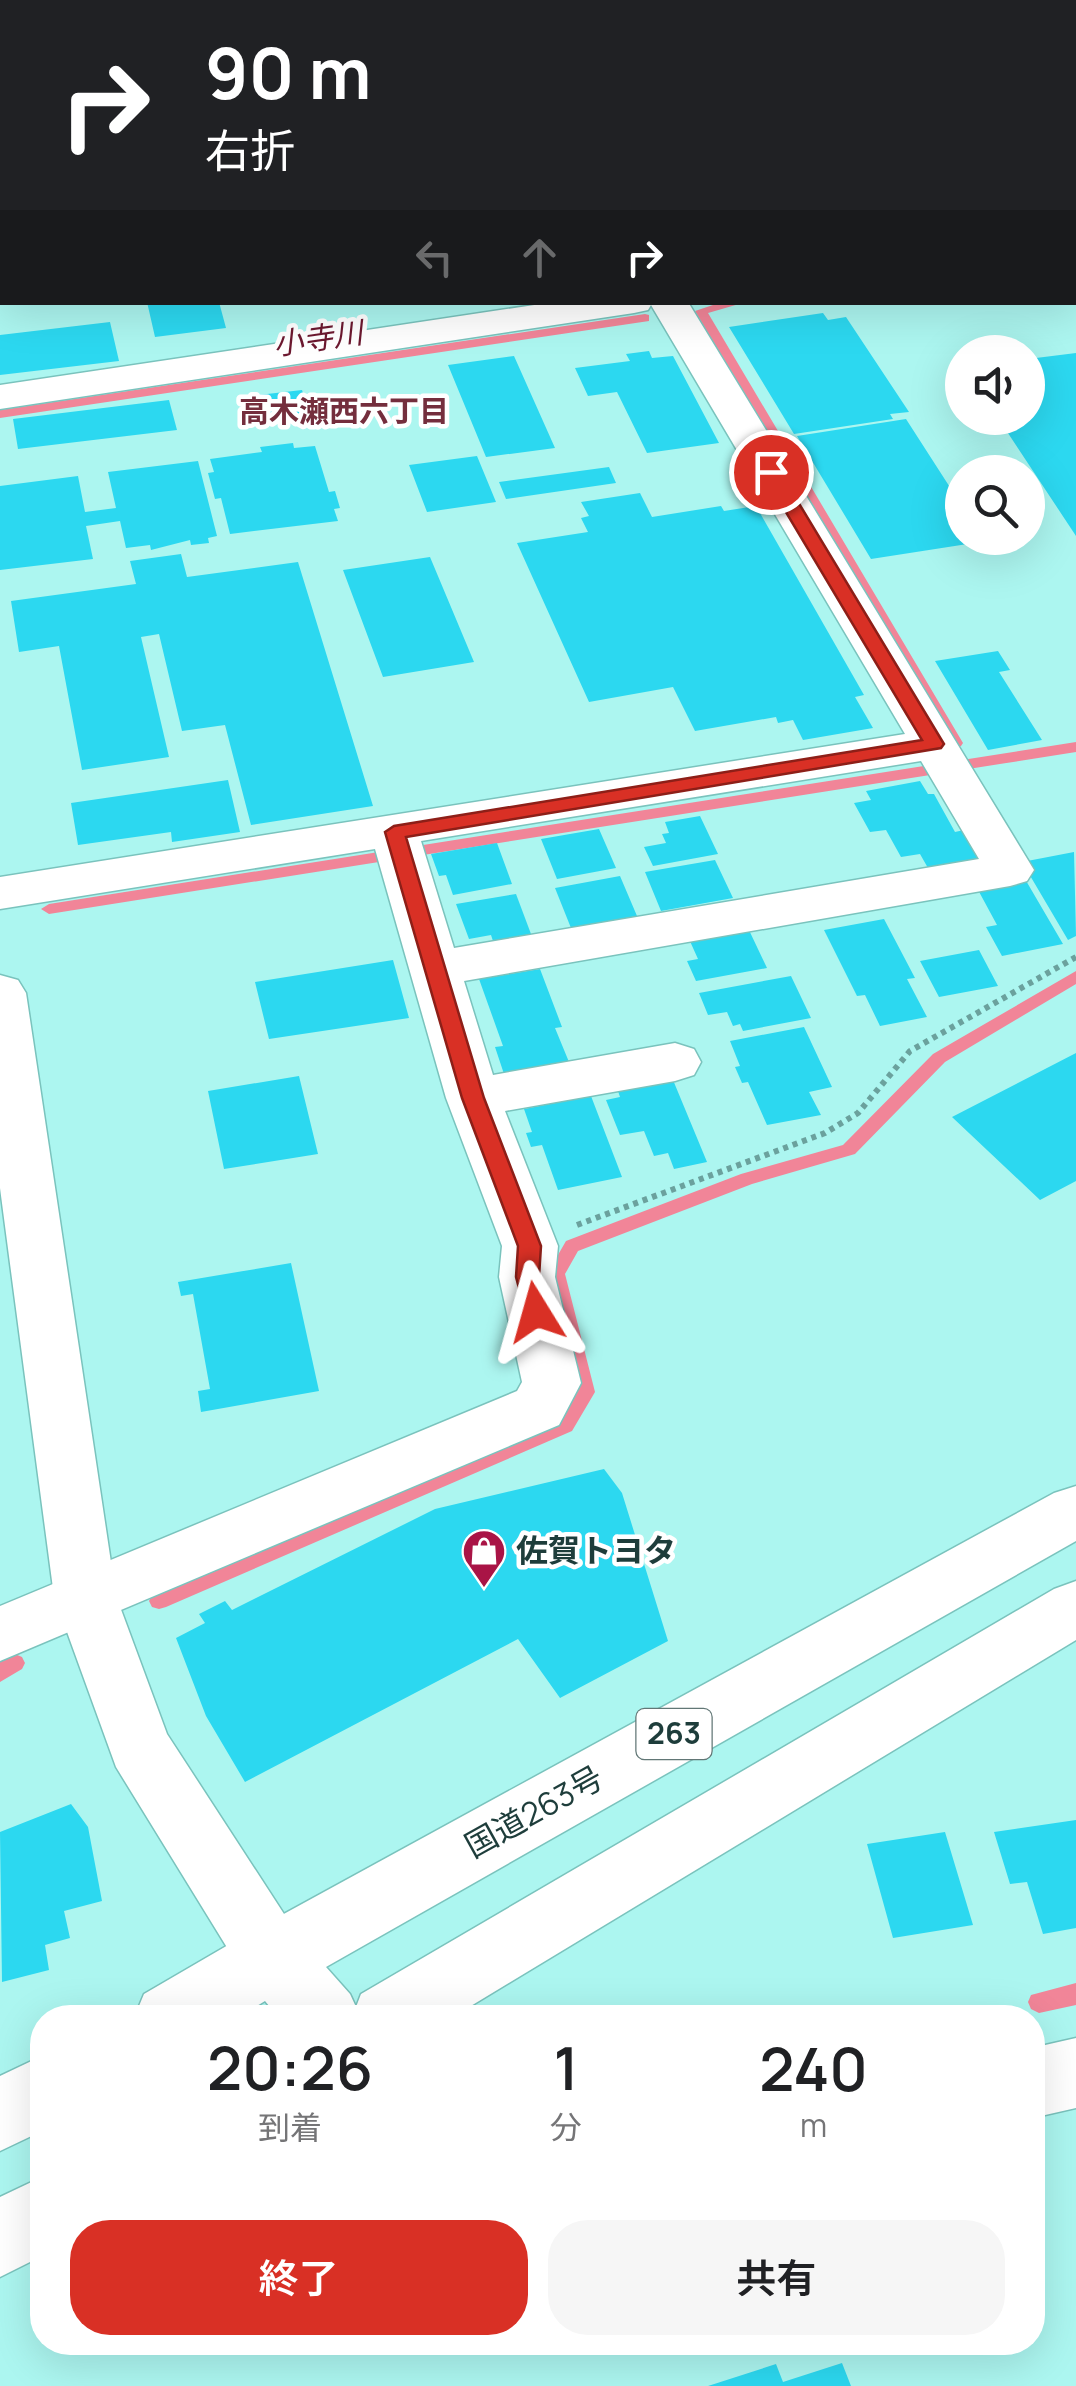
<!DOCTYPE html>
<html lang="ja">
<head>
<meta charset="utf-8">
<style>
  :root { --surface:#fff; --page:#f6f6f6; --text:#202124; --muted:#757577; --accent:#d93025 }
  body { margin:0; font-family:Manrope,"Noto Sans JP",sans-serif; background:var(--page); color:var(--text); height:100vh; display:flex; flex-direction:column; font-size:38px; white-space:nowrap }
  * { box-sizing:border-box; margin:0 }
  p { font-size:32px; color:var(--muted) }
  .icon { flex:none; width:55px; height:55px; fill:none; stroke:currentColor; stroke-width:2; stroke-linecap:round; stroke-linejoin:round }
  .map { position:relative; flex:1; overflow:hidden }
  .drawer { position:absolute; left:30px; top:2005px; width:1015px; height:350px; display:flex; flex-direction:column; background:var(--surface); border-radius:40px; box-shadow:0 10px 40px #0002 }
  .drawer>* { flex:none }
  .top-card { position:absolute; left:0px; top:0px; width:1078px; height:305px; box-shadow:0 10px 40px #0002; background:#202124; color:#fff; overflow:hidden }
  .fabs { position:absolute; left:945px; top:335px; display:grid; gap:20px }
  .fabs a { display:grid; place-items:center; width:100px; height:100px; border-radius:50%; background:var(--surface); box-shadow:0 10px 40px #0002; font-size:50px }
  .pin { position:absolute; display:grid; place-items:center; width:85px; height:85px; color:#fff; margin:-42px; border:5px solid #fff; border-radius:50%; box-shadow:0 2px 10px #0007 }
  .me { position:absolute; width:110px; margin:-55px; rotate:352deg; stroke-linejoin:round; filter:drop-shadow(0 0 8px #0008) }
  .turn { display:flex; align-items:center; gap:35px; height:210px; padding:0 40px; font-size:45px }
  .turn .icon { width:130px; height:130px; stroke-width:2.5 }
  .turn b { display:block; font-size:70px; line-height:85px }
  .lanes { display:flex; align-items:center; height:95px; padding:0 40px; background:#0003; justify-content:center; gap:50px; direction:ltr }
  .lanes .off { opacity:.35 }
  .eta { display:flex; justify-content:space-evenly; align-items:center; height:170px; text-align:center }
  .eta b { font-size:60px; font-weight:600; line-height:70px }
  .action { display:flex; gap:20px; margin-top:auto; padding:20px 40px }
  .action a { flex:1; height:115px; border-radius:40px; background:var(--accent); color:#fff; font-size:40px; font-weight:600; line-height:115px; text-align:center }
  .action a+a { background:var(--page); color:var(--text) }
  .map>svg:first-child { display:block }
</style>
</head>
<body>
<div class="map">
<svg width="1076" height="2386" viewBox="0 0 1076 2386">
  <rect width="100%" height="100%" fill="#acf6f0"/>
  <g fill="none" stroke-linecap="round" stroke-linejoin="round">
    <path fill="#f18598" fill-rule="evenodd" d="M532,0H543L544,2H534Z
      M1075,197H1076V203H1075Z
      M722,302H746L708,313L963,743L961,746L956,748L949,743L695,311Z
      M645,314L649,315V321L0,418V410Z
      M1076,742V752L49,914L41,909L49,904Z
      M1076,971V984L945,1062L855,1154L752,1184L578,1251L565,1274L595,1392L572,1431L166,1607L159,1609L152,1607L149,1601L152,1595L558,1421L577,1391L547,1274L566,1241L741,1174L843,1145L933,1054Z
      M15,1654L22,1657L25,1663L22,1669L0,1682V1662Z
      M1076,1983V2005L1039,2013L1031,2009L1028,2002L1031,1995Z"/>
  </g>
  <path fill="#2cd8f0" d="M147,302H219L226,328L155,337Z
    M823,313L828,320L846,317L909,412L890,414L893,419L794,434L729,327Z
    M110,322L119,361L0,375V335Z
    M649,351L652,358L673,356L719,443L647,453L617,392L588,396L575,368L630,361L626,354Z
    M1076,353V536L998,418H1028V359Z
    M514,356L555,448L486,457L448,365Z
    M302,390L311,418L250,425L241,397Z
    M169,400L177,430L18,449L13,419Z
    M906,419L962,506V515L956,516L962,526V538H970L974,543L871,559L797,436Z
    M293,443L294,448L315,446L329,492L335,491L340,508L334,509L338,521L230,534L221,498L215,499L208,473L214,472L210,459L262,452L260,447Z
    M477,456L496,502L427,512L409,465Z
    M198,461L217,536L208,538L209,543L191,545L190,540L151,550L150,545L126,548L120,521L86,526L93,559L0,570V486L78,476L85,512L116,508L108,472Z
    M609,467L616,483L506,499L499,482Z
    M640,493L652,517L721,506L724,511L756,506L864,695L855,697L873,728L803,740L793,720L778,723L776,717L695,731L673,687L589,702L517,543L588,532L581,518L589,516L581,502Z
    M181,554L187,577L298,562L373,806L251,825L225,725L182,731L159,634L141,637L169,757L82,770L59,646L19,652L11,601L136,584L130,561Z
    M430,557L474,662L383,677L343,570Z
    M998,651L1010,670L999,672L1042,740L988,750L935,661Z
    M228,780L240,832L172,842L171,832L78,845L71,803Z
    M920,781L928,794H934L955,832L964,830L980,859L928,868L920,854L901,857L886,830L870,832L854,803L871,800L866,791Z
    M700,816L718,854L653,866L644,847L666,843L662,834L669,833L665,822Z
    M599,829L616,868L557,879L541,839Z
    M497,843L512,884L453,895L446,875L439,876L431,854Z
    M1074,852L1076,936L1068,940L1022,862Z
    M715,860L733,898L661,911L645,872Z
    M620,876L637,916L571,928L555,888Z
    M1025,879L1063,944L1002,956L986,927L997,925L977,888Z
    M516,894L531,934L493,941L491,935L469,939L456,904Z
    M884,919L915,978L907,979L927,1017L880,1026L865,995L857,996L824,930Z
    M748,928L767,968L696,981L687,961L698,959L689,939Z
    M979,950L998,986L939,997L920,961Z
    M393,960L409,1018L269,1039L255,982Z
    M540,969L562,1027L555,1028L569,1062L504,1074L495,1047L503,1046L479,979Z
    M791,976L811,1018L743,1031L740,1024L733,1026L727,1012L708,1015L699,993Z
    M804,1027L832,1087L809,1092L821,1115L767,1125L748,1082L742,1083L735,1067L740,1066L730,1041Z
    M1076,1053V1181L1040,1200L952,1117Z
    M299,1076L318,1154L224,1169L208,1091Z
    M673,1080L707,1162L674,1169L668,1153L654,1156L644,1131L620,1135L606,1100L620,1097L618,1091Z
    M591,1096L622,1177L558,1190L542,1145L531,1147L526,1133L532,1132L524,1109Z
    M291,1263L319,1391L201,1412L198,1391L210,1389L193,1294L181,1296L178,1282Z
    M604,1469L622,1493L668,1641L560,1698L518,1639L245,1782L206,1716L176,1638L205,1623L199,1614L225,1601L232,1610L435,1509Z
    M71,1804L88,1827L102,1901L64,1911L70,1938L45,1945L49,1970L2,1982L0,1832Z
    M1076,1820V1928L1043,1934L1027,1882L1010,1884L994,1832Z
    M945,1832L973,1925L893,1938L867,1844Z
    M842,2363L851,2386H708L776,2364L783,2382Z"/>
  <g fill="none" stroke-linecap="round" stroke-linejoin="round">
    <g stroke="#7ac3bd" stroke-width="3">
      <path id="minor" d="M496,0H529L530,2H497Z
        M1075,27H1076V47H1075Z
        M554,302H688L1034,870L1027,881L1010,886L464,981L493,1075L675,1043L694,1049L701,1062L694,1075L675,1081L505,1111L558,1246L555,1277L581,1383L559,1425L0,1661V1606L517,1391L522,1382L499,1277L502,1246L446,1098L375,849L0,909V877L905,734L651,305L648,310L634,313L0,409V385ZM921,761L979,859L454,948L421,841Z"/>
    </g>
    <g stroke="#7ac3bd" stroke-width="3">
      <path id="tertiary" d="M0,975L18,980L26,993L116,1596L167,1734L297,1934L307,1957L297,1980L272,1990L247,1980L116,1767L54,1596L0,1188Z"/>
    </g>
    <g stroke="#7ac3bd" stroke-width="3">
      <path id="trunk" d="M1076,1486V1541L326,1967L350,1994L356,2007L361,1994L1054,1589L1076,1581V1640L451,2018H279L265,2001L237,2018H134L144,1994L247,1934L1054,1493Z
        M1076,2038V2108L1032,2118V2048Z
        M42,2056V2131L0,2151V2076Z
        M42,2177V2256L0,2277V2197Z"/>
    </g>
    <path stroke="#6ba19d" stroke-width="6" stroke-dasharray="5 5" stroke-linecap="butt" d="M577,1225L825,1133L858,1113L910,1051L1076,957"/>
    <use href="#minor" fill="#fff" fill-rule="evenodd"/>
    <use href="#tertiary" fill="#fff" fill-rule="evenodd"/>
    <use href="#trunk" fill="#fff" fill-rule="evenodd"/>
  </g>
  <path fill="#d93025" stroke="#8d1f18" stroke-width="2.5" d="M771,467L780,472L944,744L941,748L406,837L484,1098L541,1246L539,1277L547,1312L544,1319H527L516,1277L518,1246L462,1098L385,832L394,826L922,740L762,472Z"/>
  <defs>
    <g id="shop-pin" transform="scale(2.25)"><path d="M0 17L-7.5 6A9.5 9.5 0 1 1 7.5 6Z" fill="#a91446" stroke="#fff"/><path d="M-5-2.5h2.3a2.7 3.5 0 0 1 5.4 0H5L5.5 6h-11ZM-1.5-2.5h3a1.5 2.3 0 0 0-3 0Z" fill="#fff"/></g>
  </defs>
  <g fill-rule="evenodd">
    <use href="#shop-pin" x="484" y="1551"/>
  </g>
  <g text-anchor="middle" stroke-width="9" stroke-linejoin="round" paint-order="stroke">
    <g font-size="30" font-style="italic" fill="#6c182f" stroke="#fff">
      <text transform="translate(318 339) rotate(-8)" y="10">小寺川</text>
    </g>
    <g font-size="30" font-weight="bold" fill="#742e3d" stroke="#fff">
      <text x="344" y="422">高木瀬西六丁目</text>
    </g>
    <rect fill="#fff" stroke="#627776" stroke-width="2.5" x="636.5" y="1709" width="75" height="50" rx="8"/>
    <g font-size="30" font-weight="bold" fill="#1e3d3b">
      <text x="674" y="1744">263</text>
    </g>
    <g font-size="32" font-weight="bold" fill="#1e3d3b" stroke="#fff" text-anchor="start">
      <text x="516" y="1562">佐賀トヨタ</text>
    </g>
    <g font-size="32" fill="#1e3d3b" stroke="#fff">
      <text transform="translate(534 1812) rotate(-29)" y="11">国道263号</text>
    </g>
  </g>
</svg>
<div class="fabs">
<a><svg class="icon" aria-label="sound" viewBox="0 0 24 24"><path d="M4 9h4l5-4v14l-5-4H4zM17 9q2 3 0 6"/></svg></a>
<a><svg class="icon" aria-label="search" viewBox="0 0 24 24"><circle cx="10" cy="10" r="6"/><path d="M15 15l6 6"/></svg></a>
</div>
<div class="pin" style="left:771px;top:472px;background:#d93025"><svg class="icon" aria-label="arrive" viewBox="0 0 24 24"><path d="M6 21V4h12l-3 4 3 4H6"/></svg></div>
<svg class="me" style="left:536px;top:1312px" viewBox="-20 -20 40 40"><path d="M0-17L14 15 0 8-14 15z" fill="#d93025" stroke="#fff" stroke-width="4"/></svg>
<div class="top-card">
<div class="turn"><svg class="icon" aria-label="right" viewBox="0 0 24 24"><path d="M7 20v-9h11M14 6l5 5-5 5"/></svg><div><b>90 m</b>右折</div></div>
<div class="lanes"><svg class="icon off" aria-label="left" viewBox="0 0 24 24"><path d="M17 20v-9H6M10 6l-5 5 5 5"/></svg><svg class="icon off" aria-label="ahead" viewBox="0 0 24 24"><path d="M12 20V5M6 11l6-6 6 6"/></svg><svg class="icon" aria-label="right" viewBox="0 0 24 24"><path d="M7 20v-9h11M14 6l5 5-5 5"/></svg></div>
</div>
<section class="drawer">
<div class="eta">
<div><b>20:26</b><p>到着</p></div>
<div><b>1</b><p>分</p></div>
<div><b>240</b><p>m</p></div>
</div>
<div class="action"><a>終了</a><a>共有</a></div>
</section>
</div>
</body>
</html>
